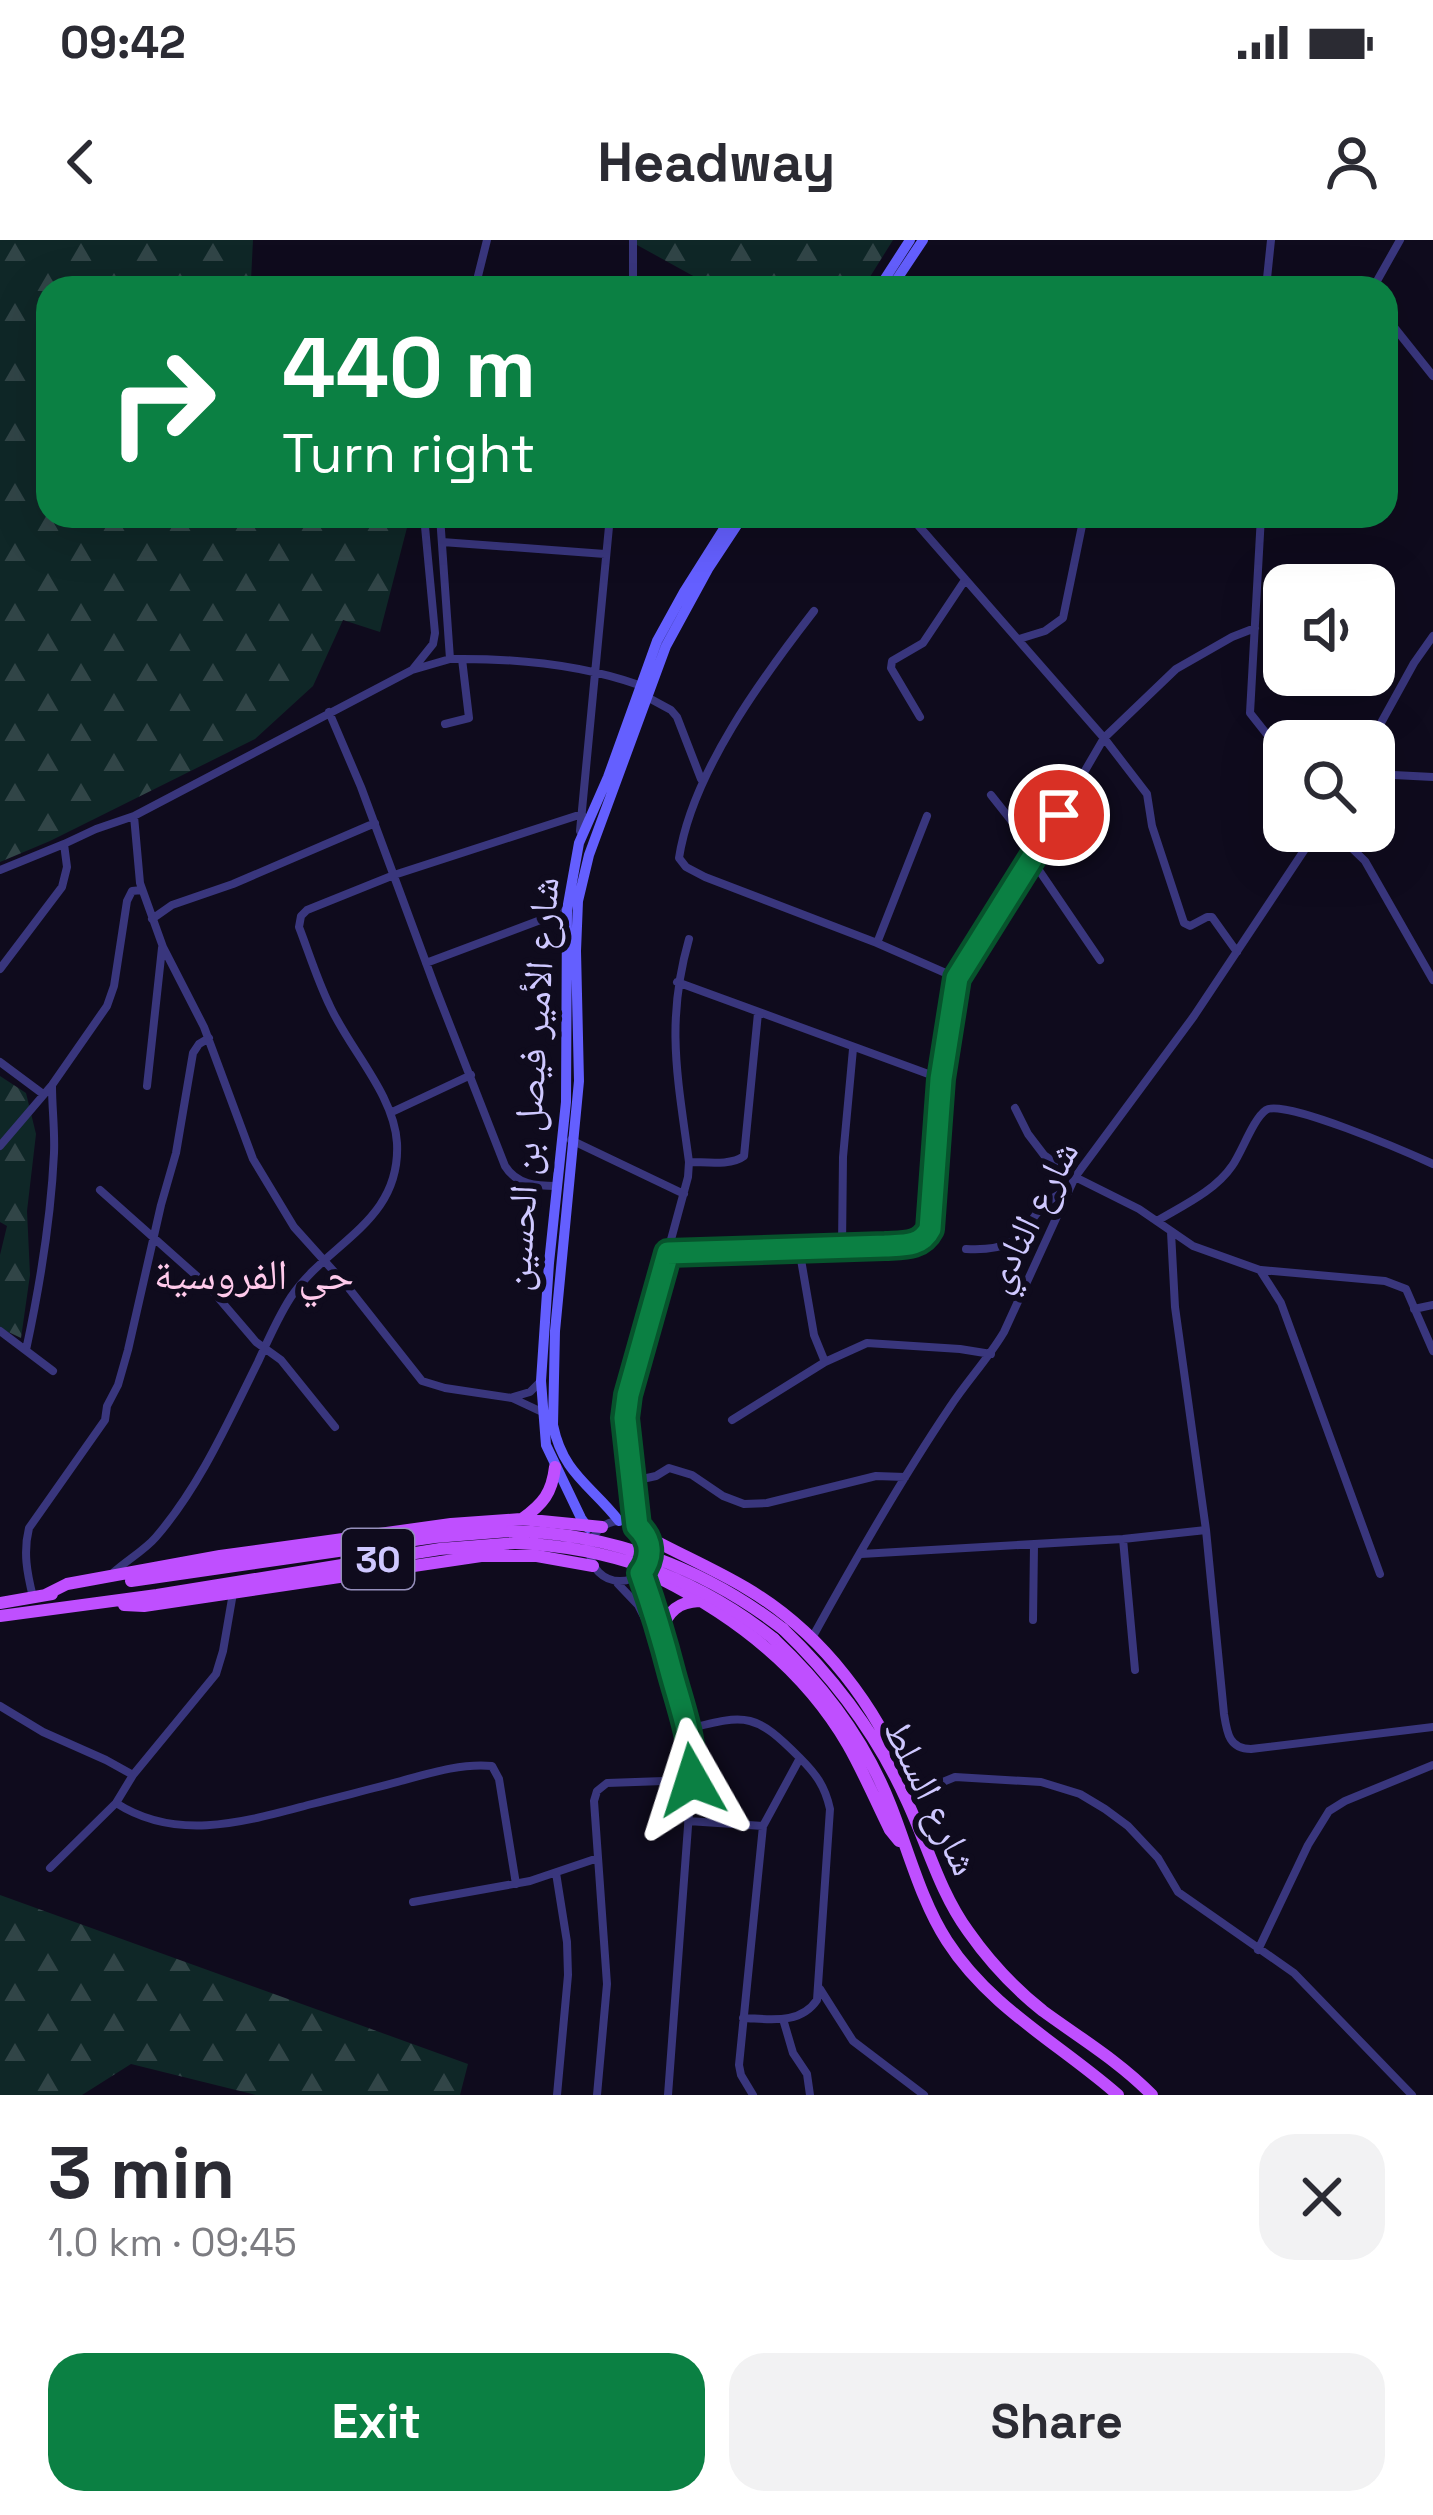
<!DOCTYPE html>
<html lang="en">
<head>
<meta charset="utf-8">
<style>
  :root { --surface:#fff; --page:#f2f2f3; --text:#2b2b33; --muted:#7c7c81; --accent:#0b8043 }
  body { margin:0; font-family:"Space Grotesk","Noto Naskh Arabic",sans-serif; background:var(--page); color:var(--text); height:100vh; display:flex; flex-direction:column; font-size:45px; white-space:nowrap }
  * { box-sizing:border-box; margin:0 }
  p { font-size:39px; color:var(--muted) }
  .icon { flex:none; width:66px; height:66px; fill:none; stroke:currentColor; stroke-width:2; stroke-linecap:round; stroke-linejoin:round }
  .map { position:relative; height:1855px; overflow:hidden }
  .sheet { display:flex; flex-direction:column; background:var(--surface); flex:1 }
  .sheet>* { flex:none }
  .banner { position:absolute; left:36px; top:36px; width:1362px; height:252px; border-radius:36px; box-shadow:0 12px 48px #0002; background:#0b8043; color:#fff; overflow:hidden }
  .tools { position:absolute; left:1263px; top:324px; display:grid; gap:24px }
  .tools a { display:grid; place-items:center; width:132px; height:132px; border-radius:24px; background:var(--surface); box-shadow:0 12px 48px #0002; font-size:60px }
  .pin { position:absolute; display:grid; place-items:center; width:102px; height:102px; color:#fff; margin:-51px; border:6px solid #fff; border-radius:50%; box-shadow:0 3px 12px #0007 }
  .me { position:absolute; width:132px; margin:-66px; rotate:354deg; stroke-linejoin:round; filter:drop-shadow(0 0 9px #0008) }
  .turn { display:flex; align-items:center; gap:42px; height:252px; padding:0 48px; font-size:54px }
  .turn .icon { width:156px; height:156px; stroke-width:2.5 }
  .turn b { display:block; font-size:84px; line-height:102px }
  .round { display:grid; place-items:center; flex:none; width:126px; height:126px; border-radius:36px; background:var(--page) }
  .overview { display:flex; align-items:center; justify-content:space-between; height:204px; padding:0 48px }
  h1 { font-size:72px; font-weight:700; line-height:90px }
  .primary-button { display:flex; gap:24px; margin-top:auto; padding:24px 48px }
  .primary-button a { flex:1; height:138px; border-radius:36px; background:var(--accent); color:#fff; font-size:48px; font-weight:700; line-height:138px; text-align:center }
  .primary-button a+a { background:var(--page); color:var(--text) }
  .status { display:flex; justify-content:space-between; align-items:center; height:84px; padding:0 60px; background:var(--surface); direction:ltr }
  .status svg { height:33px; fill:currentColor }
  header { display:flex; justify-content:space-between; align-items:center; height:156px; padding:0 48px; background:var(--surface); font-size:54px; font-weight:700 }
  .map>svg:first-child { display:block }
</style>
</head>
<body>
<div class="status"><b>09:42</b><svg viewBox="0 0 49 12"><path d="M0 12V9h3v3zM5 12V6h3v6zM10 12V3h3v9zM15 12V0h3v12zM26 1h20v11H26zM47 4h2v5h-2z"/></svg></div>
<header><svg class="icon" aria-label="back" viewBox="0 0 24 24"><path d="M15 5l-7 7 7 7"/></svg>Headway<svg class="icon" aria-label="person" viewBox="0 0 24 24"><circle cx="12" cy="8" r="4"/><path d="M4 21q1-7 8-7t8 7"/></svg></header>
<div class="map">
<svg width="1433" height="1855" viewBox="0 0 1433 1855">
  <defs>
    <pattern id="forest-firs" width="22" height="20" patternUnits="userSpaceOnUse" patternTransform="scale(3)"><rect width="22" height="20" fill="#0f2727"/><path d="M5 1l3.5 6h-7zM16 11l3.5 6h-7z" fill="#314547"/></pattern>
  </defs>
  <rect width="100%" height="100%" fill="#0f0b1d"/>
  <path fill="url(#forest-firs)" d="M0,0H253L251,40L362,41L368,48H48V276H410L380,392L343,380L313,446L255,499L50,601L0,622Z
    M628,0H893L863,48H715Z
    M0,836L26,853L36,894L27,971L30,1035L21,1098L0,1088V1015L7,986L0,982Z
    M0,1655L468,1824L460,1855H256L131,1824L82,1855H0Z"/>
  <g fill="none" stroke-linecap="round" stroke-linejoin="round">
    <path stroke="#39367d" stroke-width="8" d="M475,48L487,0
      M633,48V0
      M988,48L993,41
      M1266,48L1271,0
      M1373,48L1400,0
      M1386,77L1433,136
      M440,276L450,419C514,418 579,424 639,445
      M1261,276L1250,473L1269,497L1284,508
      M442,302L605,314
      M814,371C762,438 692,533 679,618L686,627L705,637L877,703L957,738
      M1019,399L1045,391L1063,378L1084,276
      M413,429L433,404L435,393L424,276
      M647,457L671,470L677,477L701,539
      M329,472L361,547L435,747L505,926C517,945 536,946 557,946
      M920,477L891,428L892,421L923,403L965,340
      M445,484L469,478L462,419
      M1371,501L1414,423L1433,396
      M1374,534L1433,537
      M991,555L1037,613
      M134,576L412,430L450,419
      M580,591L610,276
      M1334,591L1365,621L1433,740
      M1032,620L1100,720
      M0,630L64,604
      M152,679L172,665L233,644L375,583
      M877,703L927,576
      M1237,712L1212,677H1207L1190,686L1184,683L1152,586L1147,554L1104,498L1176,429L1232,397L1255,388
      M426,723L567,670
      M0,729L62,647L67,627L64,604L96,589L134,576L140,643L163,707L204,787L253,919L294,987L347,1046L422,1141L445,1148L512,1158L542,1172
      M677,742L942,839
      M0,822L43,854
      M147,846L162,708
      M1015,868L1028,894L1044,915L1075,937L1139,969L1193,1006L1260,1030L1281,1063L1380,1334
      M392,872L471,835
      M571,900L684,954
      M0,906L52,845L107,766L114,746L127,661L132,651L142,650
      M689,922C706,922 731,926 744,916L758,773
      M100,950L209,1047L256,1102L281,1120L335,1187
      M1157,981C1182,966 1215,951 1232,926C1242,912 1253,879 1266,870C1283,858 1409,913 1433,924
      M1171,992L1175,1067L1206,1290L1224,1474C1227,1493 1229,1509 1251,1509L1433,1487
      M842,1006L843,917L853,809
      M799,1008L814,1095L825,1122L867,1103L960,1109L991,1114
      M966,1009C1039,1013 1017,972 1066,951
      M668,1013L885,1007C903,1005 921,1007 930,989L942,839L957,738L980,698L1037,613L1104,498L910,276
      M1261,1030L1385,1041L1406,1049L1433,1111
      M1414,1069L1433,1065
      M0,1091L53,1131
      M26,1110C40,1045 51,979 54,913C55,891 52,868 52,846
      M513,1157L530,1152L541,1141
      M732,1180L825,1122
      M633,1241L656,1236L669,1228L692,1235L723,1256L744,1264L767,1263L876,1236L905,1237
      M590 1311a30 30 0 1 1 60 0a30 30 0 1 1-60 0Z
      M637,1286L625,1169L688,937L689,922C678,839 665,783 689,699
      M1123,1299L1135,1430
      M861,1314L1123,1299L1206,1290
      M114,1332C127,1320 145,1310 156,1297C200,1246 228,1182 258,1122C268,1100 278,1077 291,1057C328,1002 401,982 397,903C394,854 349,809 329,764C317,739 309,713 299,687L301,676L307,670L394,635L582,574
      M641,1333L661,1390L688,1489L693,1519L668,1855
      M618,1344L638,1365L664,1416
      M33,1357C27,1333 23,1312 29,1288L105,1180L107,1166L118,1145L128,1110L161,965L176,913L193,813L199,804L209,798
      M1033,1380L1034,1305
      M812,1398C855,1320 900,1241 950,1167C967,1141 988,1119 1004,1092L1075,937L1194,776L1317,591
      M0,1466L43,1492L106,1520L133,1535L116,1563C178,1603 247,1581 312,1564C342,1556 372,1549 401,1541C430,1533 462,1523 492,1526L499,1539L516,1644
      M688,1489C748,1473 756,1474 800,1518
      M133,1535L216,1434L223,1411L233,1353
      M911,1555L955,1537L1041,1542L1080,1554L1105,1569L1128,1586L1158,1618L1178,1652L1294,1733L1412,1855
      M688,1581L763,1586L800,1518C816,1534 825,1546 830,1569L817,1760C800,1785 770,1779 743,1778
      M50,1628L116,1563
      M556,1633L567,1702L568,1735L557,1855
      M413,1662L530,1641L598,1618
      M1258,1710L1308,1605L1329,1571L1345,1561L1433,1525
      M820,1749L853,1801L924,1855
      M783,1779L793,1813L807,1834L810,1855
      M597,1855L607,1744L594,1561L597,1551L607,1543L692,1540
      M753,1855L741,1835L739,1825L763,1586"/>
    <path stroke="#645fff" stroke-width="10" d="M879,48L910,0
      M891,48L923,0
      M619,1281C591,1245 563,1234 553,1185L555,1091L579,841L576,711L578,661L589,615L666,406L708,329L743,276
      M588,1288L581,1278L546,1205L541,1141L549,1023L566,862L567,670L579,603L608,537L657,401L684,352L732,276"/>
    <path stroke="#bf4fff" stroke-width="12" d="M522,1279C543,1264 552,1253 555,1227
      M646,1296C679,1314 714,1329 746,1348C821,1392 880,1469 909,1550
      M661,1339C736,1377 805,1431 848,1505C864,1533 876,1562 890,1590L899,1601
      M131,1341L435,1297L511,1291
      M45,1355L67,1344L220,1316L451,1284L521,1279L602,1287
      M0,1363L52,1354
      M124,1365L144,1366L481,1316H537L593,1326
      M0,1376L157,1355L440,1309L515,1303
      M783,1389C835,1439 876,1493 906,1559C927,1603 939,1651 968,1691C989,1721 1014,1748 1043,1771C1080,1798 1120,1822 1152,1855
      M661,1390C669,1371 678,1362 699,1361
      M774,1399C824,1446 865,1500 890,1564C908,1609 921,1661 947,1701C990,1768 1060,1804 1118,1855"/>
    <path stroke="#bf4fff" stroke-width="12" d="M511,1291C611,1293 704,1328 783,1389
      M515,1303C611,1307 699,1339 774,1399"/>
  </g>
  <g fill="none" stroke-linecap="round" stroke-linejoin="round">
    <g stroke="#07532c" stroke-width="30">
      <path id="route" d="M692,1540C694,1502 682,1471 672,1435C663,1400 653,1367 641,1333C653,1317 652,1300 637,1286L625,1178L628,1155L668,1013L885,1006C903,1005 921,1007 930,989L941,839L957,738L1059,575"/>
    </g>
    <use href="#route" stroke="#0b8043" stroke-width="21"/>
  </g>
  <g text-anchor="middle" stroke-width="12" stroke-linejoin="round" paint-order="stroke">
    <rect fill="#0f0b1d" stroke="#958fbb" stroke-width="3" x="342" y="1289" width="72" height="60" rx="9"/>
    <g font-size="36" font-weight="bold" fill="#cfc8ff">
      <text x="378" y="1332">30</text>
    </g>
    <g font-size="39" fill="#cfc8ff" stroke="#0f0b1d">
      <text transform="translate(530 844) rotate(-86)" y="14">شارع الأمير فيصل بن الحسين</text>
      <text transform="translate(1030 976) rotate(-63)" y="14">شارع النادي</text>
      <text transform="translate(932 1557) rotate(64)" y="14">شارع السلط</text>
    </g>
    <g font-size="42" fill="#ffcaeb" stroke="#0f0b1d">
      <text x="254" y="1049">حي الفروسية</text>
    </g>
  </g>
</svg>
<div class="tools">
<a><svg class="icon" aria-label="sound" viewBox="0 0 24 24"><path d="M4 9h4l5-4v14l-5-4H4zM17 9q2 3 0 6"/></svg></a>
<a><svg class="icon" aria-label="search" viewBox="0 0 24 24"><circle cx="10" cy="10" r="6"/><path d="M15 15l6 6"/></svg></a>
</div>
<div class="pin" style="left:1059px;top:575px;background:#d93025"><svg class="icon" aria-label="arrive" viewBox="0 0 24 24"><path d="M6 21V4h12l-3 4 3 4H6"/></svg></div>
<svg class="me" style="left:692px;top:1540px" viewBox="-20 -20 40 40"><path d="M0-17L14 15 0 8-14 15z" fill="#0b8043" stroke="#fff" stroke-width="4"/></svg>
<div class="banner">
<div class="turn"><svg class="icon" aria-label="right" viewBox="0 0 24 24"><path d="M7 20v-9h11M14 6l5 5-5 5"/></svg><div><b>440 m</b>Turn right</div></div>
</div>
</div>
<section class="sheet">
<div class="overview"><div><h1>3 min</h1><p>1.0 km · 09:45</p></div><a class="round"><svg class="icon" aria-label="close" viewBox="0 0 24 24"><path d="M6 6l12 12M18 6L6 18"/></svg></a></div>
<div class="primary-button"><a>Exit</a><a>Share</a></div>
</section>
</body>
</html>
